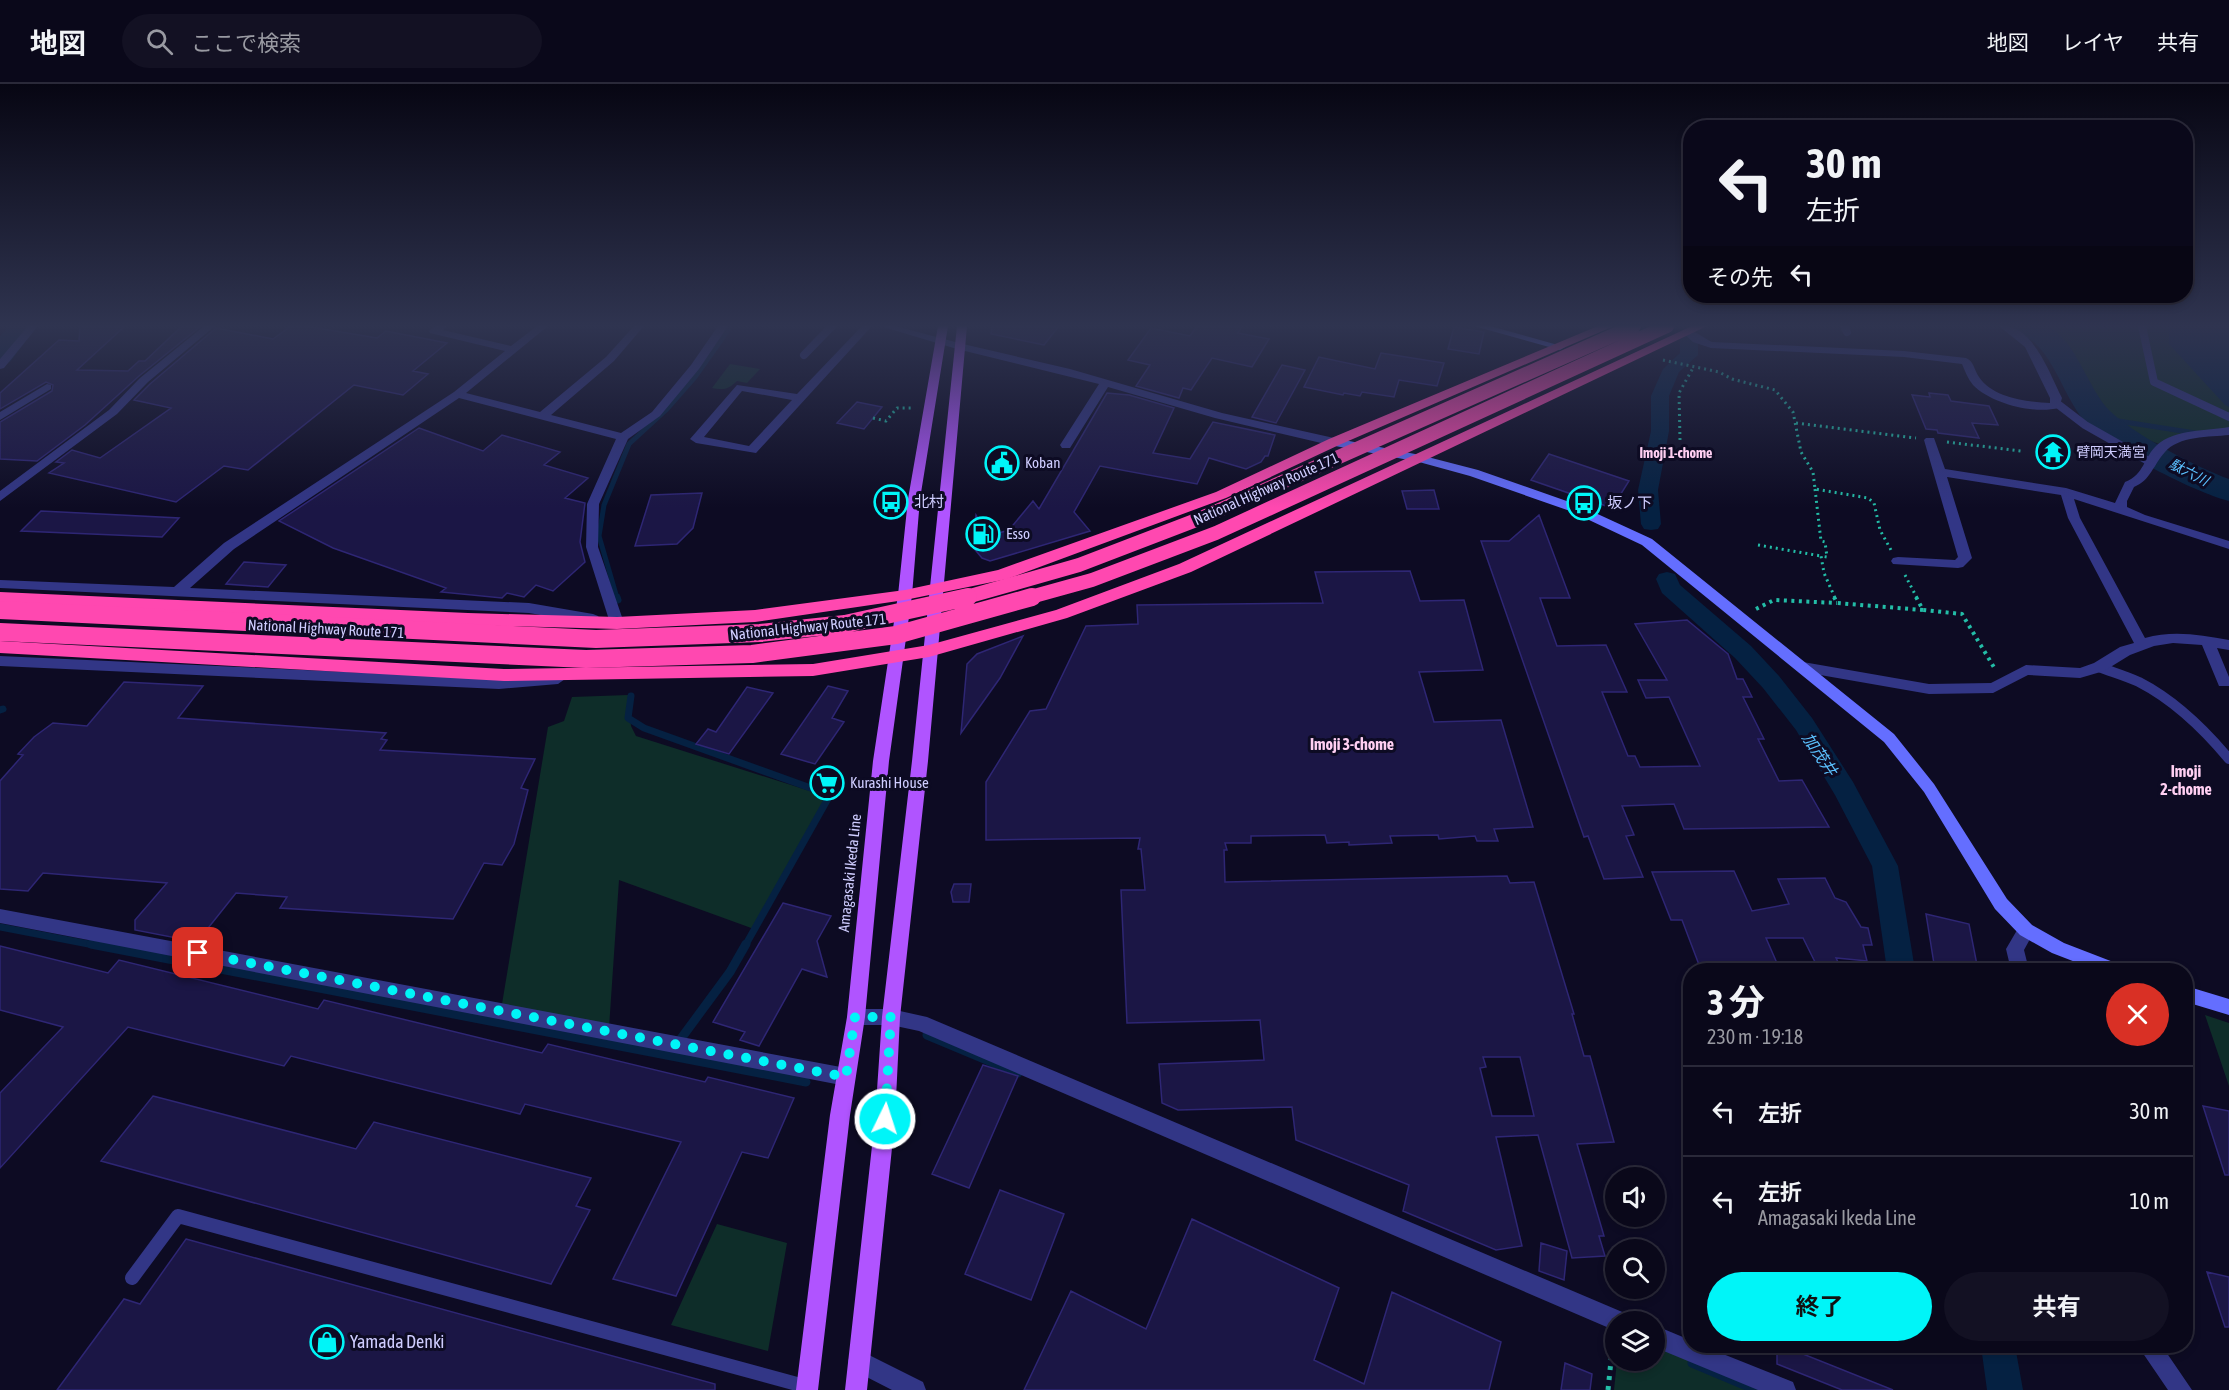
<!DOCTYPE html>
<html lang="ja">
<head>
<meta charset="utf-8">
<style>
  :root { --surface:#0a081a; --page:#131123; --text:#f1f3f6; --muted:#999aa2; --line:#2a2939; --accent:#00f5f8 }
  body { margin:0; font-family:"Asap Condensed","Noto Sans JP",sans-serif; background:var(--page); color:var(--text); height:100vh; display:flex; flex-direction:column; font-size:22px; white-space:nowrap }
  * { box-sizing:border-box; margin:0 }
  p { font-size:20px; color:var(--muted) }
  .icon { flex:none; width:33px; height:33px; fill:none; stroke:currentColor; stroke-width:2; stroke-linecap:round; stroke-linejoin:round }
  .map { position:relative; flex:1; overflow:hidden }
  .details { position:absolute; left:1683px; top:879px; width:510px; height:390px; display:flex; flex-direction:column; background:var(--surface); border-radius:24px; box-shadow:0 3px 9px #0003,0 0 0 2px var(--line) }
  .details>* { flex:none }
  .top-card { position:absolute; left:1683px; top:36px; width:510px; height:183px; border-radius:24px; box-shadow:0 3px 9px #0003,0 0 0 2px var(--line); background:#0a081a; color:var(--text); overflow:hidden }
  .buttons { position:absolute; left:1605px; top:1083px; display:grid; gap:12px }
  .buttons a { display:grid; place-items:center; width:60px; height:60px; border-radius:50%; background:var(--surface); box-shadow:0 3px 9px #0003,0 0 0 2px var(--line); font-size:30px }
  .pin { position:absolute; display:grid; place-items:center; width:51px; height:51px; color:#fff; margin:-26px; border-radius:12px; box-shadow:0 3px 9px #0006 }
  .me { position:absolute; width:66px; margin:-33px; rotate:4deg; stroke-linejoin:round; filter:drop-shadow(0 0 4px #0008) }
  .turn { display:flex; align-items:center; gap:21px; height:126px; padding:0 24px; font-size:27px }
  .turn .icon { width:78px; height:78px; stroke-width:2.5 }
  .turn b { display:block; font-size:42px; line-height:51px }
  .then { display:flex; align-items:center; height:57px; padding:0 24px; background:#0003; gap:12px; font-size:22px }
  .round { display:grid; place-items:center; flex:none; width:63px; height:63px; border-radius:32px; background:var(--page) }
  .head { display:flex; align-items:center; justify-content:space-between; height:102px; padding:0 24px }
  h1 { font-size:36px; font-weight:700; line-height:45px }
  .primary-button { display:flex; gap:12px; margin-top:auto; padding:12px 24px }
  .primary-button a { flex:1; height:69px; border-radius:36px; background:var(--accent); color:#111; font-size:24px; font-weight:700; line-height:69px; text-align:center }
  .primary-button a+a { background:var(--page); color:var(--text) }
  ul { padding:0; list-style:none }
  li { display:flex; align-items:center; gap:18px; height:90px; padding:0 24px; border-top:2px solid var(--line) }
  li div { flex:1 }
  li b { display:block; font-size:22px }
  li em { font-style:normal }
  header { display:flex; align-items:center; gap:36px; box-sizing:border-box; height:84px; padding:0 30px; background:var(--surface); border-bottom:2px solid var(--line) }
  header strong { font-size:28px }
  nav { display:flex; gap:33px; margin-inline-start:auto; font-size:21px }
  .search { width:420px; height:54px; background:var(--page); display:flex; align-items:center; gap:15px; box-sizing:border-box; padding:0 21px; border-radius:33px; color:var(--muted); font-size:22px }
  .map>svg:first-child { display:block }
</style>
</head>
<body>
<header>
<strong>地図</strong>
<div class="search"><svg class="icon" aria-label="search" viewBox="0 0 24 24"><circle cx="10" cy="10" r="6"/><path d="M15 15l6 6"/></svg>ここで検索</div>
<nav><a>地図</a><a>レイヤ</a><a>共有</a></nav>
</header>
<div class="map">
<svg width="2229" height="1306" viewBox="0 0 2229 1306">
  <rect width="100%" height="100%" fill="#0d0b23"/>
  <path fill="#0e2d29" d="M2042,242H2229V346L2159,360L2132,350L2108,332L2080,296L2073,268Z
    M730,280L760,285L747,299L737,297C728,306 723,306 712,304Z
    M628,611L631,642L636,652L832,714L754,845L619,796L609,944L502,920L548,643L564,637L572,613Z
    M2205,931L2229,939V1002Z
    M717,1140L787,1159L768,1267L671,1241Z
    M1655,1260L1762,1306H1614L1617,1277L1654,1276Z"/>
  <path fill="#052142" d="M2169,242H2229V323L2225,321L2169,260Z"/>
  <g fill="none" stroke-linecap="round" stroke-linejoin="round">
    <path stroke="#052142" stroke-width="5" d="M2099,334L2195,349
      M617,514L599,452L604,421L629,360L666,326L695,293L731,242"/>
    <path stroke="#052142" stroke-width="7" d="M617,513L618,516
      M631,612L628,634L644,644L830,711L745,862
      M0,626L3,625
      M0,843L99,862"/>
    <path stroke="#052142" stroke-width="9" d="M91,860L806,998
      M927,951L1018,989
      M677,960L730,888L746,860
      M1692,1279L1756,1306"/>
    <path fill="#052142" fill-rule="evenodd" d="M1689,251L1695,252L1698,256V271L1679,288L1669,312V347L1658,406L1661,440L1658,445L1651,446L1644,445L1641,440L1638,406L1651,347V312L1663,285L1680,269V256L1683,252Z
      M1667,488L1675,490L1680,501L1751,562L1779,592L1812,634L1853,698L1898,782L1915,886H1887L1872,782L1835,711L1796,646L1763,604L1735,574L1662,509L1656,495L1659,490Z
      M1981,1262H2015L2023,1306H1987Z"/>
    <path fill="#052142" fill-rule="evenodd" d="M9,242H37L10,278L0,281V252Z
      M2013,242C2022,241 2040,239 2049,243C2075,255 2089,307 2110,327C2133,350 2198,384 2229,395V417C2194,408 2112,366 2087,340C2066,317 2059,285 2038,262C2031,254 2019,251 2013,242Z"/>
  </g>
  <path fill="#1b1645" stroke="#2e2674" stroke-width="1.5" fill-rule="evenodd" d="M80,242H125L77,286L128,287L139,277H145L182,242H201L139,292L85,341L37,377L0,375V338L52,307L53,301L46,298L0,325V309L59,256L79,257Z
    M291,242H305L377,254L386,247L447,259L413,287L428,290L403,311L354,301L248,386L224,382L176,418L49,389L64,379L56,378L72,366L100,374L171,324L134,316L150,300L216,244L273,255Z
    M992,242H1059L1044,261L991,250Z
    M1197,242H1242L1238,249L1269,255L1252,283L1212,274L1191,306L1183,304L1179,314L1136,302L1150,281L1128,276L1151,244L1190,252Z
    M1454,243L1484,248L1479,270L1448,265Z
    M1381,269L1444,279L1437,302L1399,296L1394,313L1362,308L1360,312L1344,309L1343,311L1304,303L1319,273L1375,285Z
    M1282,281L1305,286L1276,339L1252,333Z
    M1107,309L1129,311L1174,324L1153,369L1190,375L1213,338L1275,351L1268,372H1265L1261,378L1246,385L1209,374L1197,400L1100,382L1074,428L1090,447L990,477L982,474L972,462L976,431L988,452L1009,446L1033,417L1039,425Z
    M1929,309L1948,311L1951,317L1989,322L1998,341L1972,339L1979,354L1938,349L1937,346L1926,345L1912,311L1930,313Z
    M857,318L882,323L864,345L837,339Z
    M419,344L483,367L502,351L560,368L544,381L588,394L565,414L585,419L580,458L585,478L553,507L536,501L524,513L507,509L502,514L441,508L446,504L333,464L279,437Z
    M1549,370L1629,397L1612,424L1531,396Z
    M1434,406L1439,425H1407L1402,407Z
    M702,409L693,444L677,460L635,462L651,411Z
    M41,427L179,434L162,453L21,447Z
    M1539,431L1570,514H1540L1557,562L1606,561L1627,608H1602L1628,672H1635L1640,683L1700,682L1669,613L1646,614L1638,596H1667L1635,540L1687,536L1728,570L1737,595H1743L1752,613H1743L1764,655H1758L1779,697L1802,696L1829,743L1684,745L1674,720L1622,722L1634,751L1626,752L1643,793L1604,795L1588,752L1584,753L1481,457H1509Z
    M244,478L286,481L268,503L226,500Z
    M1410,487L1420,517L1464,516L1483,586L1419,588L1434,638L1501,636L1533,743L1494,745L1498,757H1477L1475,752L1439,755L1438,751L1390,752L1392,759L1349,761V758L1327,759L1325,751L1251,752V759H1225L1227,766H1224L1225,798L1507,792L1510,799L1534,798L1574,930H1572L1584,972H1590L1614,1058L1577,1060L1604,1152H1599L1605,1172L1572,1174L1538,1051L1496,1053L1522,1162L1496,1166L1403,1127L1409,1101L1296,1056L1292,1023L1178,1026L1162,1019L1159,980L1264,976L1260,936L1127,939L1121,806H1145L1141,765H1138L1140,754L986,756V698L1030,627L1046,625L1086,542L1138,540L1137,521L1323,519L1315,488ZM1483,973H1520L1534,1032H1492L1480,984L1486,983Z
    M1023,552L1000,594L961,649L967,580L977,570Z
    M124,598L203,602L178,634L386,649L381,655L387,656L380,666L535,675L521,704L528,706L514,760L502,781L484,779L453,835L280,824L287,813L236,809L197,858L135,846V836L167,799L43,789L28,807L0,805V697L23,671L18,670L34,653L53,639L87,642Z
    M828,602L848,607L832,634L844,638L815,680L781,670Z
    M747,603L773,609L729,670L696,660L708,645L716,648Z
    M1734,787L1752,827L1789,820L1778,795L1825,794L1835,814L1846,818L1861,843L1868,844L1872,861H1863L1867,877L1836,874L1842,886H1819L1803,854H1766L1780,886H1701L1682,836H1671L1652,788Z
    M954,800H971L969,818H953L951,808Z
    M783,819L831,832L817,857L827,893L802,885L759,962L740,956L745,948L713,938Z
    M1926,830L1969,840L1978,886H1935Z
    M0,862L108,889L119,876L318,925L324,916L542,969L548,960L705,998L708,993L794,1014L768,1074L742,1068L676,1212L613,1195L681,1058L525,1020L520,1030L291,972L284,982L128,943L0,1084V1009L63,943L0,926Z
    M983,981L1018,992L969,1104L932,1090Z
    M153,1012L356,1065L374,1038L591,1094L576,1122L590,1126L551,1200L101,1077Z
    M2203,1022L2229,1027V1091H2225Z
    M1000,1106L1064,1130L1031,1216L965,1190Z
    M1192,1135L1339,1204L1314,1276L1364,1300L1392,1208L1501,1258L1489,1306H1024L1071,1207L1146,1245Z
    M186,1155L715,1300V1306H57L124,1215L140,1220Z
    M1541,1159L1567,1167L1564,1196L1539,1187Z
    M2207,1188L2229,1193V1243H2225Z
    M1777,1262H1783L1893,1306H1842L1777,1280Z
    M1565,1279L1592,1290L1590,1306H1561Z"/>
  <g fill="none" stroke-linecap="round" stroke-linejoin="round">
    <path stroke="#23bda7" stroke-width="3" stroke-dasharray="2 4" stroke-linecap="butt" d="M1663,276L1719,288L1732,295L1775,306L1793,328L1801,368L1813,388L1815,405L1868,414L1874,419L1880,446L1891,466
      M873,334L886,337L897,324H912
      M1796,339L1916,354
      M1680,356L1679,309L1694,282
      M1947,358L2021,367
      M1815,405L1821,457L1825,458L1827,473L1821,472L1824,489L1835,514
      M1758,461L1821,472
      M1905,491L1917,514"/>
    <path stroke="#23bda7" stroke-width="4" stroke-dasharray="3 4.5" stroke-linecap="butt" d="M1834,513L1837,519L1923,526
      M1916,513L1923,526L1962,530L1995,585
      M1756,525L1774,516L1837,519"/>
    <path stroke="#23bda7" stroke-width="5" stroke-dasharray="4 6" stroke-linecap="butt" d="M1608,1306L1613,1257"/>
    <path stroke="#323686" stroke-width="8" d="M1844,242L1847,248
      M2142,242L2154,298L2229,333
      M804,271L832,242
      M2055,318L2085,341L2152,379"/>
    <path stroke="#323686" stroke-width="10" d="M2099,583C2112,588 2126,592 2139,598C2174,616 2204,645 2229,675"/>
    <path stroke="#323686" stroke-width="14" d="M132,1194L178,1132L808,1303"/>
    <path fill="#323686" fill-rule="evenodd" d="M28,242H38L4,284L0,285V275Z
      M204,242H215L148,298L117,330L0,417V407L109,326L140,294Z
      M435,242H447L443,246L511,262L537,242H548L466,309L540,328L606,273L634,242H644L614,277L551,331L621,349L652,328L691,281L718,242H728L699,285L660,332L628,355L599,420L598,463L624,539L622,542L617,544L610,539L586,463L587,420L616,355L459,314L234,465L190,504L529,519L593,530L598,532L600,535L598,538L593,540L529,529L0,504V496L174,503L224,459L454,308L505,267L430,249L429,247Z
      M862,242H872L756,369L696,359L690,355L737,301L797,310ZM742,307L792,316L749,362L704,353Z
      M880,242H895L963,260L1070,285L1222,329L1334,354L1340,358L1334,362L1215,334L1108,303L1070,364H1062L1060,361L1099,300L957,265Z
      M1999,242C2033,239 2049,289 2062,314L2059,324C2033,330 1992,320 1973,301C1968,295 1965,287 1962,280L1904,273L1711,264L1693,258L1682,248L1683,246C1693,244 1703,254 1712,258L1904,267L1966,274C1974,277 1974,286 1979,293C1993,314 2027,318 2050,319V314L2025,263Z
      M47,300L51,301V305L0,336V328Z
      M2229,343V351C2210,353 2178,352 2165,368C2153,381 2151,396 2134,403L2127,417V423L2145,431L2229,457V465L2074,415L2080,434L2145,554C2173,546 2201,551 2229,556V566L2217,564L2229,593V602H2219L2202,561L2173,559L2154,562L2130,571L2104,587L2080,594L2028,591L1993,609L1929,610L1803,588L1796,583L1803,578L1929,600L1991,599L2026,581L2080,584L2094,579L2120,563L2134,559L2068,434L2061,411L1947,393L1972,474L1963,483L1958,484L1893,480L1891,477L1893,474L1898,473L1955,476L1958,473L1924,356L1926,354H1934L1945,385L2066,404L2115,419L2125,398C2145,390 2143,374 2157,361C2175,345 2207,347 2229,343Z
      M0,572L499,595L558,590L565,595L558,600L499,605L0,582Z
      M0,825L846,984L853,987L855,993L853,999L846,1002L0,839Z
      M2026,839L2032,841L2035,846L2024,866L2029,886H2011L2006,865L2020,841Z
      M856,925H891L927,933L1627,1230L1629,1238H1616V1247L919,947L891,941H856L850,939L847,933L850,927Z
      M1654,1241L1690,1256V1262H1703L1793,1298L1796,1306H1758L1654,1263Z
      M2138,1262H2162L2192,1306H2168Z
      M859,1266L923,1298L926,1306H892L851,1285L848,1277L851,1269Z"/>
    <path fill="#646eff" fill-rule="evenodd" d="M1474,242H1490L1565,263L1560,266Z
      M1334,354L1420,371L1478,386L1578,421L1652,455L1894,650L1934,700L2007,815L2032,841L2064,859L2121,881L2124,886H2096L2052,869L2020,851L1995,825L1924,708L1884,658L1642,461L1570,427L1470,392L1419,378L1330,361L1328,358Z
      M2186,902L2229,915V931L2186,918Z"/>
    <path fill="#b054ff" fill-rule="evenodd" d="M938,242H948L920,415L912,511L889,677L865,933L850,1031L818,1306H796L830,1031L847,933L873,677L898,511L908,415Z
      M957,242H967L928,677L900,933L895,1035L867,1306H845L875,1035L882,933L912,677Z"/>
    <path fill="#ff48b0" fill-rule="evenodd" d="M1598,242H1614L1339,361L1226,414L1007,495L905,516L755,538L617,545L468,541L0,518V508L468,529L617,533L755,526L905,506L998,486L1216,408L1329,355Z
      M1692,242H1707L1191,488L1067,534L929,573L813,592L504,597L0,569V557L504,585L813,580L929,561L1056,526L1179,480Z"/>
    <path stroke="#ff48b0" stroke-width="14" d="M963,514L1079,481L1199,435L1634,242
      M1027,514L1092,496L1216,449L1667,242"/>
    <path stroke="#ff48b0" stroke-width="18" d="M0,526L596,555L760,549L845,540L968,513
      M0,548L586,575L752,570L896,551L1032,513"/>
  </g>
  <linearGradient id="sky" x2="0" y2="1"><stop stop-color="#070613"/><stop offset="0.57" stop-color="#2f3450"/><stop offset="1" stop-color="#2f3450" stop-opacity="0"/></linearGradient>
  <rect width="2229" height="424" fill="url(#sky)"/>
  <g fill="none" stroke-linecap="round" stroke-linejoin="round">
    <path stroke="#00f5f8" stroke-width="10" stroke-dasharray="0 18" d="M198,869L846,993L855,933H891L885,1035"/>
  </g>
  <defs>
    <g id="temple-ring" transform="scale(1.725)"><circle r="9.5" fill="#0d0b23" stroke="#00f5f8" stroke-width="1.5"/><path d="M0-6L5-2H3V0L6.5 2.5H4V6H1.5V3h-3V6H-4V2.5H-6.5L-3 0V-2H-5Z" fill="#00f5f8"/></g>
    <g id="civic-ring" transform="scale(1.725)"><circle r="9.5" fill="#0d0b23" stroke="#00f5f8" stroke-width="1.5"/><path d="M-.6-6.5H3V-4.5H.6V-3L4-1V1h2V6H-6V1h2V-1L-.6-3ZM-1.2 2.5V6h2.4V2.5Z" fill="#00f5f8"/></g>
    <g id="bus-ring" transform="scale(1.725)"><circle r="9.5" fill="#0d0b23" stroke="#00f5f8" stroke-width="1.5"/><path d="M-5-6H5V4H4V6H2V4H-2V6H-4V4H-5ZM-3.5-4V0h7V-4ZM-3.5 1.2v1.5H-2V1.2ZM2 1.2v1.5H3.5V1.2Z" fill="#00f5f8"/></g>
    <g id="fuel-ring" transform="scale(1.725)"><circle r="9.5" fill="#0d0b23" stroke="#00f5f8" stroke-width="1.5"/><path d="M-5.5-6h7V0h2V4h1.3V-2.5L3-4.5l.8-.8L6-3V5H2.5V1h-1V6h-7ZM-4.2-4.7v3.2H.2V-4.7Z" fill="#00f5f8"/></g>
    <g id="supermarket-ring" transform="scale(1.725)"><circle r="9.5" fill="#0d0b23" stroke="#00f5f8" stroke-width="1.5"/><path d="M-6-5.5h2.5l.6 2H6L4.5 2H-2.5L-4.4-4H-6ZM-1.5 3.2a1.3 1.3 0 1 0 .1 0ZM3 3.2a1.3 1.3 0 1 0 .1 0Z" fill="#00f5f8"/></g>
    <g id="shop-ring" transform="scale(1.725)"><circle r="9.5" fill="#0d0b23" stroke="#00f5f8" stroke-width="1.5"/><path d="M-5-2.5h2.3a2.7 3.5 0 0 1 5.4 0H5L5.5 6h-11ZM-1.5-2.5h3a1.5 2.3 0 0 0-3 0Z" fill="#00f5f8"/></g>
  </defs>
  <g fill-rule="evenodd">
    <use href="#temple-ring" x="2053" y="368"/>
    <use href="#civic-ring" x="1002" y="379"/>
    <use href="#bus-ring" x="891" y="418"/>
    <use href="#bus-ring" x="1584" y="419"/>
    <use href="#fuel-ring" x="983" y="450"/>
    <use href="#supermarket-ring" x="827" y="699"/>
    <use href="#shop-ring" x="327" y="1258"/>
  </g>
  <g text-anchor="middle" stroke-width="6" stroke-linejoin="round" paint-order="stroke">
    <g font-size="14" fill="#cfcdff" stroke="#0d0b23" text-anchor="start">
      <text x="2076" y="373">臂岡天満宮</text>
    </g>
    <g font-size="14" font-weight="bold" fill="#ffcff2" stroke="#0d0b23">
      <text x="1676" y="374">Imoji 1-chome</text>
    </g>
    <g font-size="14" font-style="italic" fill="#5bc1ff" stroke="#0d0b23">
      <text transform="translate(2189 388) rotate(27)" y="5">駄六川</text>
    </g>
    <g font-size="15" fill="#cfcdff" stroke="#0d0b23" text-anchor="start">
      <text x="1025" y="384">Koban</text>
      <text x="914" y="423">北村</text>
      <text x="1607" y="424">坂ノ下</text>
      <text x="1006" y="455">Esso</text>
      <text x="850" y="704">Kurashi House</text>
    </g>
    <g font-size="15" fill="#cfcdff" stroke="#0d0b23">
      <text transform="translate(1266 405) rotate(-24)" y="5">National Highway Route 171</text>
      <text transform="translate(808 543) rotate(-6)" y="5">National Highway Route 171</text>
      <text transform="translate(326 545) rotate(3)" y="5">National Highway Route 171</text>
      <text transform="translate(850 789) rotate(-84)" y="5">Amagasaki Ikeda Line</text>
    </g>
    <g font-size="16" font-weight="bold" fill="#ffcff2" stroke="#0d0b23">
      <text x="1352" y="666">Imoji 3-chome</text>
      <text x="2186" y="693">Imoji<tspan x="2186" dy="18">2-chome</tspan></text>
    </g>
    <g font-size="16" font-style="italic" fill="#5bc1ff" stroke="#0d0b23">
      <text transform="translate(1820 670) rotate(56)" y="6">加茂井</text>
    </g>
    <g font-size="18" fill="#cfcdff" stroke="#0d0b23" text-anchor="start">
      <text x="350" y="1264">Yamada Denki</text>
    </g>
  </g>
</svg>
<div class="buttons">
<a><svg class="icon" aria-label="sound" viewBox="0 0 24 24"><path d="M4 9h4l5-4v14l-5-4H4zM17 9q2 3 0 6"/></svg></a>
<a><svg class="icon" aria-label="search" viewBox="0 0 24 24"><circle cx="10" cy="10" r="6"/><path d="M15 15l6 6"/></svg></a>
<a><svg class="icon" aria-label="layers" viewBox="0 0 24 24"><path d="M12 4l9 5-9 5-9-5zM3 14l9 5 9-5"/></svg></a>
</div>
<div class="pin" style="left:198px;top:869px;background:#d93025"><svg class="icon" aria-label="arrive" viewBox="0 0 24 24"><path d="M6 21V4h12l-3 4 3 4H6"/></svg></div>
<svg class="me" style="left:885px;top:1035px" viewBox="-20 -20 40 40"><circle r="17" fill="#00f5f8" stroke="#fff" stroke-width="3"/><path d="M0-11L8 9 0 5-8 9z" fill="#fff"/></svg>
<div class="top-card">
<div class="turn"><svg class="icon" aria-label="left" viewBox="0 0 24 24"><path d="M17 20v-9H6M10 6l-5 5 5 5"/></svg><div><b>30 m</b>左折</div></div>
<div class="then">その先<svg class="icon" aria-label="left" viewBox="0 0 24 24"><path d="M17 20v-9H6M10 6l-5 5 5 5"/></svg></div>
</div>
<section class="details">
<div class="head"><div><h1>3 分</h1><p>230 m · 19:18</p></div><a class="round" style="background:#d93025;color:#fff"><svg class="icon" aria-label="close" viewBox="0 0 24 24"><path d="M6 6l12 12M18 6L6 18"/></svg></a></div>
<ul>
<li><svg class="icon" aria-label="left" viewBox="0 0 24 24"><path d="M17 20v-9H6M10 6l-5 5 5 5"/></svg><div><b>左折</b></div><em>30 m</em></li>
<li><svg class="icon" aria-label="left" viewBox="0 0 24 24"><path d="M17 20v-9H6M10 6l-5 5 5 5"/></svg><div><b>左折</b><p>Amagasaki Ikeda Line</p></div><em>10 m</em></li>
</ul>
<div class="primary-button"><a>終了</a><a>共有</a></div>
</section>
</div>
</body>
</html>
